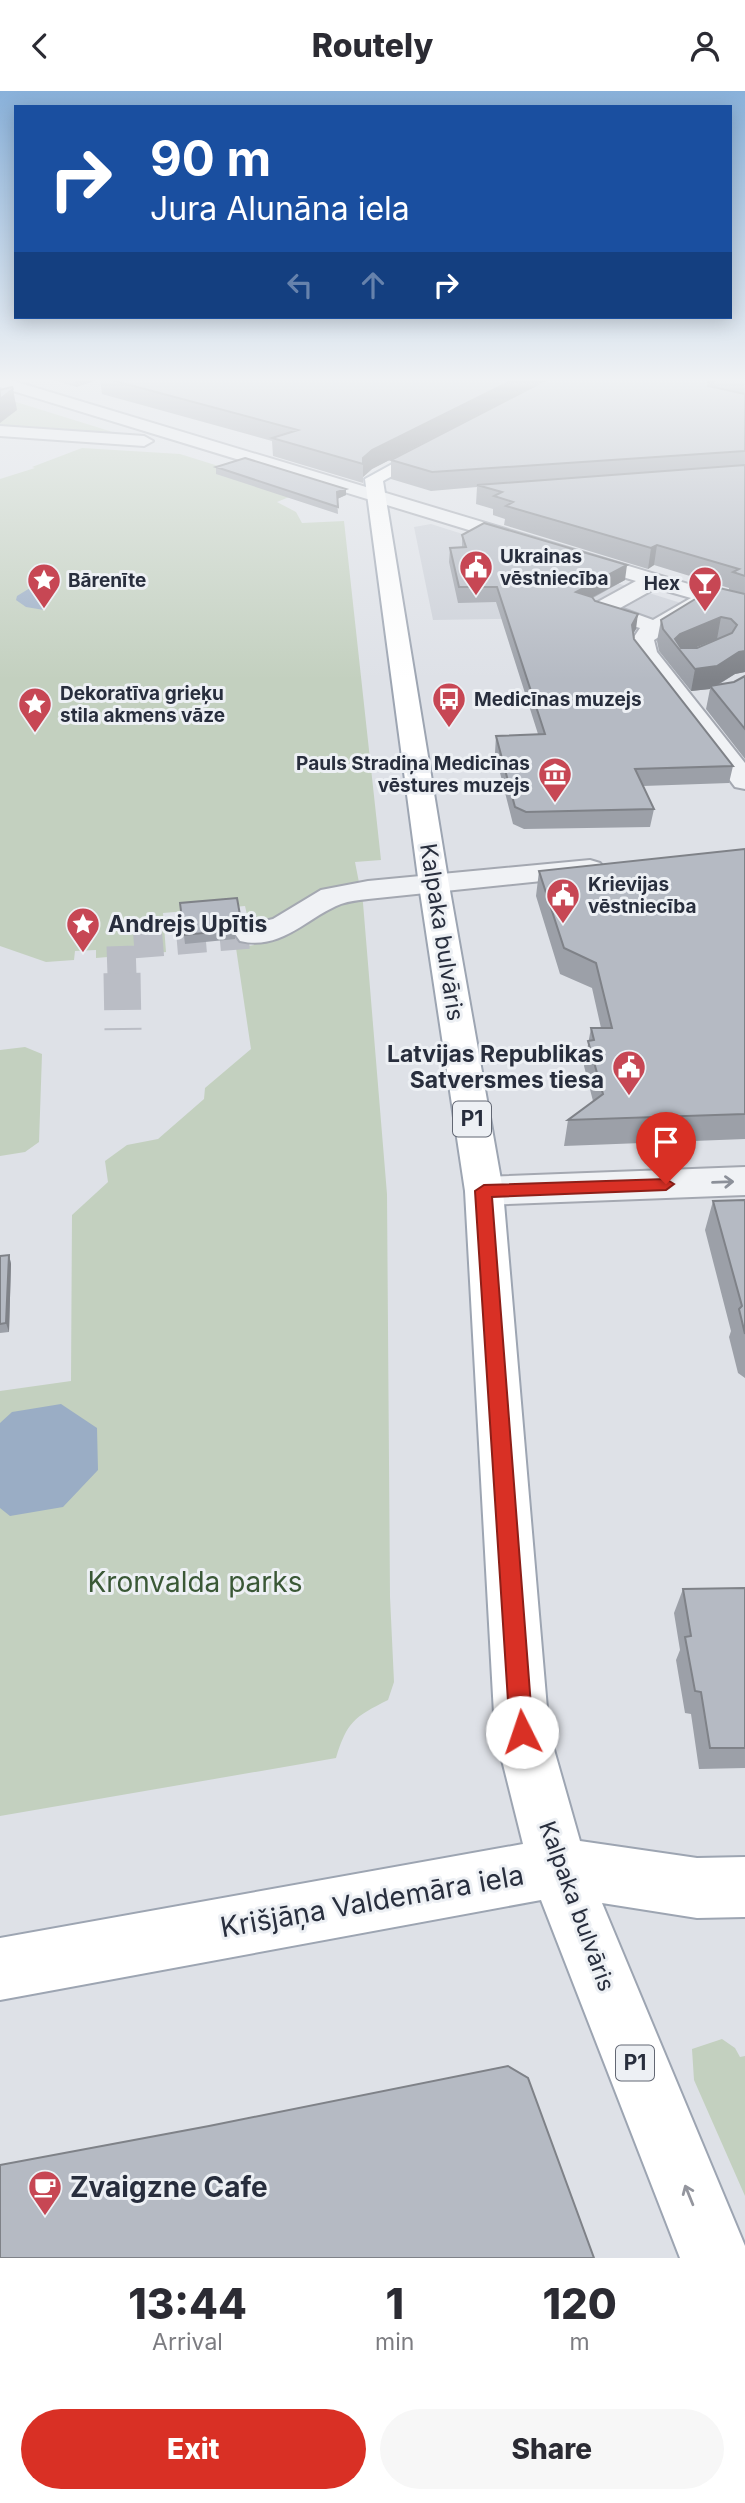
<!DOCTYPE html>
<html lang="en">
<head>
<meta charset="utf-8">
<style>
  :root { --surface:#fff; --page:#f7f7f7; --text:#2b2b33; --muted:#7c7c81; --accent:#d93025 }
  body { margin:0; font-family:Inter,sans-serif; background:var(--page); color:var(--text); height:100vh; display:flex; flex-direction:column; font-size:26px; white-space:nowrap }
  * { box-sizing:border-box; margin:0 }
  p { font-size:23px; color:var(--muted) }
  .icon { flex:none; width:38px; height:38px; fill:none; stroke:currentColor; stroke-width:2; stroke-linecap:round; stroke-linejoin:round }
  .map { position:relative; height:2167px; overflow:hidden }
  .side { display:flex; flex-direction:column; background:var(--surface); flex:1 }
  .side>* { flex:none }
  .top-card { position:absolute; left:14px; top:14px; width:718px; height:214px; border-radius:0px; box-shadow:0 4px 18px #0003; background:#1a4fa0; color:#fff; overflow:hidden }
  .pin { position:absolute; display:grid; place-items:center; width:60px; height:60px; color:#fff; margin:-72px -30px; border-radius:50% 50% 50% 0; rotate:-45deg; box-shadow:0 0 7px #0007 }
  .pin .icon { rotate:45deg }
  .me { position:absolute; width:77px; margin:-38px; rotate:356deg; stroke-linejoin:round; filter:drop-shadow(0 0 5px #0008) }
  .turn { display:flex; align-items:center; gap:24px; height:147px; padding:0 21px; font-size:32px }
  .turn .icon { width:91px; height:91px; stroke-width:2.5 }
  .turn b { display:block; font-size:49px; line-height:60px }
  .lanes { display:flex; align-items:center; height:66px; padding:0 21px; background:#0003; justify-content:center; gap:35px; direction:ltr }
  .lanes .off { opacity:.35 }
  .eta { display:flex; justify-content:space-evenly; align-items:center; height:119px; text-align:center }
  .eta b { font-size:42px; font-weight:800; line-height:49px }
  .button { display:flex; gap:14px; margin-top:auto; padding:14px 21px }
  .button a { flex:1; height:80px; border-radius:42px; background:var(--accent); color:#fff; font-size:28px; font-weight:800; line-height:80px; text-align:center }
  .button a+a { background:var(--page); color:var(--text) }
  header { display:flex; justify-content:space-between; align-items:center; height:91px; padding:0 21px; background:var(--surface); font-size:32px; font-weight:800 }
  .map>svg:first-child { display:block }
</style>
</head>
<body>
<header><svg class="icon" aria-label="back" viewBox="0 0 24 24"><path d="M15 5l-7 7 7 7"/></svg>Routely<svg class="icon" aria-label="person" viewBox="0 0 24 24"><circle cx="12" cy="8" r="4"/><path d="M4 21q1-7 8-7t8 7"/></svg></header>
<div class="map">
<svg width="745" height="2167" viewBox="0 0 745 2167">
  <rect width="100%" height="100%" fill="#dee1e7"/>
  <path fill="#ccd0d8" d="M431,433L582,481L684,513L629,545L552,527L433,529L414,436Z"/>
  <path fill="#c3d0bf" d="M0,306L119,343L0,334Z
    M82,357L180,363L301,401L277,411L296,421L302,432L344,430L381,769L355,771L363,812L387,1103L390,1506L394,1591L388,1609C354,1626 347,1631 336,1667L0,1725V1300L71,1290L72,1124L108,1091L105,1070L127,1054L158,1048L204,1008L205,997L251,958L236,857L254,854L245,815L163,822L166,861L96,867V859L75,860L74,869L46,871L0,855V388L35,377L32,376Z
    M25,956L42,963L39,1051L25,1061L0,1065V959Z
    M722,1948L735,1957L740,1966L745,1965V2105L694,1989L692,1958Z"/>
  <path fill="#9aadc5" d="M59,493L44,519L26,516L16,509L17,505L30,497Z
    M61,1313L97,1337L98,1379L63,1416L10,1425L0,1417V1332L12,1321Z"/>
  <g fill="none" stroke-linecap="round" stroke-linejoin="round">
    <path stroke="#babdc5" stroke-width="29" stroke-dasharray="29 14" stroke-linecap="butt" d="M122,884L121,854L251,843"/>
    <path stroke="#babdc5" stroke-width="37" stroke-dasharray="37 18" stroke-linecap="butt" d="M122,882L123,939"/>
    <g stroke="#a4a8b1" stroke-width="4">
      <path id="minor" d="M0,286L745,510V524L711,514L654,549L657,561L745,672V698L735,696L634,562L632,549L640,537L594,523L591,518L594,513L636,490L0,296ZM656,497L691,507L653,529L620,517Z
        M0,335L144,345L153,350L144,355L0,345Z
        M590,769L600,772L605,778L600,784L368,808C359,809 349,810 341,813C307,826 282,860 240,850L235,843L240,836L273,828L321,799L368,790Z
        M745,1076V1104L484,1114L470,1110L465,1100L470,1090L484,1086Z"/>
    </g>
    <g stroke="#9da5b2" stroke-width="4">
      <path id="major" d="M436,349L445,354L442,358L383,390L449,794L503,1100L549,1641L580,1750L697,1767L745,1766V1826L697,1827L602,1812L745,2155V2167H680L541,1809L0,1909V1847L523,1753L495,1641L465,1100L419,794L365,388Z"/>
    </g>
    <use href="#minor" fill="#f0f2f5" fill-rule="evenodd"/>
    <use href="#major" fill="#fff" fill-rule="evenodd"/>
  </g>
  <path fill="#9ca0a8" fill-rule="evenodd" d="M43,286H551L372,378L363,386V392L273,365L272,350L102,303L100,288L76,296Z
    M552,286H745V581L735,583L718,594L734,591L745,585V668L706,618L710,598L691,600L659,560L657,550L661,529L729,499V497L654,474L648,478L504,434L505,428L493,424V418L476,413L477,396L431,400L391,388V369ZM717,548H719L697,557H693Z
    M216,376L346,404L337,408L338,423L216,383Z
    M462,444L625,489L593,507L595,510L636,538L633,543L634,548L733,675L729,692L643,695L654,718L650,736L524,738L513,733L495,662L496,645L538,643L496,511L458,512L449,471L450,457L462,456Z
    M745,758V1048L564,1055L568,1029L593,1010L584,975L591,937H601L592,897L560,883L536,805L539,780Z
    M180,812L240,824L241,833L235,840V848L185,853Z
    M745,1109V1287L738,1282L729,1246L731,1240L705,1139L713,1110Z
    M9,1164L11,1173L9,1241L0,1242V1165Z
    M745,1497V1677L699,1678L691,1623L685,1622L676,1569L680,1559L674,1522L683,1498Z"/>
  <path fill="#7f8288" d="M74,286H100V288L76,296Z
    M519,286H551L372,378L363,386V392V367L372,359Z
    M709,286H716L713,300L705,304L708,287Z
    M13,298L17,319L0,332V308Z
    M346,398V404L337,408V401Z
    M657,454L654,474L648,478L651,457Z
    M627,474L625,489L574,516L576,501Z
    M638,523L636,538L629,549L632,534Z
    M721,526L717,548L682,562L675,548L680,543Z
    M745,560V581L735,583L712,597L710,595V598L691,600L695,578L739,561Z
    M240,824L241,833L235,840L232,833Z
    M9,1164L11,1173L9,1241L6,1232Z"/>
  <path fill="#b5bac3" stroke="#7f8288" stroke-width="2" fill-rule="evenodd" d="M100,286H519L372,359L363,367V373L272,347L298,339Z
    M552,286H709L708,287V295L745,303V360L432,381L391,369Z
    M12,296L13,298L0,308V299Z
    M245,367L346,398L337,401L338,416L216,376Z
    M745,374V485L733,481L739,478L657,454L651,457L506,415L513,411L494,405L502,401L477,394Z
    M484,432L627,474L576,501L592,506L595,510L638,523L632,534L634,548L733,675L635,678L654,718L526,721L515,716L496,645L545,643L497,496H459L450,457L466,456L462,444Z
    M715,496L745,503V560L739,561L717,575L695,578L663,538L661,529ZM721,526L731,528L737,534L732,542L697,557H681L675,548L680,543Z
    M745,585V638L710,595L734,591Z
    M745,758V1023L568,1029L603,1003L588,950L594,949L591,937H612L596,872L564,857L539,780Z
    M237,807L240,824L232,833L235,839L184,844L180,812Z
    M745,1109V1243L739,1218L742,1215L713,1110Z
    M9,1164L6,1232L0,1233V1165Z
    M745,1497V1657H710L701,1601L695,1600L685,1546L691,1545L683,1498Z
    M508,1975L528,1987L594,2167H0V2074L209,2035Z"/>
  <defs><path id="oneway-shaft" d="M-6 0H5M1.5-3L5.5 0L1.5 3" fill="none" stroke-width="1.6" stroke-linecap="round" stroke-linejoin="round" transform="scale(1.75)"/></defs>
  <use stroke="#8c9099" href="#oneway-shaft" transform="translate(723 1091) rotate(-2)"/>
  <use stroke="#94969e" href="#oneway-shaft" transform="translate(689 2104) rotate(-112)"/>
  <linearGradient id="sky" x2="0" y2="1"><stop stop-color="#89b1da"/><stop offset="0.49" stop-color="#f0f2f4"/><stop offset="1" stop-color="#f0f2f4" stop-opacity="0"/></linearGradient>
  <rect width="745" height="589" fill="url(#sky)"/>
  <path fill="#d93025" stroke="#8d1f18" stroke-width="2" d="M666,1088L674,1093L666,1099L492,1106L533,1641L530,1649L522,1652L514,1649L510,1641L475,1100L484,1094Z"/>
  <defs>
    <g id="civic-pin" transform="scale(1.75)"><path d="M0 17L-7.5 6A9.5 9.5 0 1 1 7.5 6Z" fill="#c74754" stroke="#edf0f4"/><path d="M-.6-6.5H3V-4.5H.6V-3L4-1V1h2V6H-6V1h2V-1L-.6-3ZM-1.2 2.5V6h2.4V2.5Z" fill="#fff"/></g>
    <g id="sight-pin" transform="scale(1.75)"><path d="M0 17L-7.5 6A9.5 9.5 0 1 1 7.5 6Z" fill="#c74754" stroke="#edf0f4"/><path d="M0-6L1.8-2.2L6-1.7L2.9 1.2L3.7 5.4L0 3.3L-3.7 5.4L-2.9 1.2L-6-1.7L-1.8-2.2Z" fill="#fff"/></g>
    <g id="bar-pin" transform="scale(1.75)"><path d="M0 17L-7.5 6A9.5 9.5 0 1 1 7.5 6Z" fill="#c74754" stroke="#edf0f4"/><path d="M-6-5H6L.8 .8V4.5H3.5V6h-7V4.5H-.8V.8Z" fill="#fff"/></g>
    <g id="bus-pin" transform="scale(1.75)"><path d="M0 17L-7.5 6A9.5 9.5 0 1 1 7.5 6Z" fill="#c74754" stroke="#edf0f4"/><path d="M-5-6H5V4H4V6H2V4H-2V6H-4V4H-5ZM-3.5-4V0h7V-4ZM-3.5 1.2v1.5H-2V1.2ZM2 1.2v1.5H3.5V1.2Z" fill="#fff"/></g>
    <g id="museum-pin" transform="scale(1.75)"><path d="M0 17L-7.5 6A9.5 9.5 0 1 1 7.5 6Z" fill="#c74754" stroke="#edf0f4"/><path d="M0-6L6-3V-2H-6V-3ZM-5-1h2V3h-2ZM-1-1h2V3h-2ZM3-1h2V3H3ZM-6 4H6V6H-6Z" fill="#fff"/></g>
    <g id="cafe-pin" transform="scale(1.75)"><path d="M0 17L-7.5 6A9.5 9.5 0 1 1 7.5 6Z" fill="#c74754" stroke="#edf0f4"/><path d="M-5.5-4.5H6V0H3Q3 3.5 0 3.5H-2.5Q-5.5 3.5-5.5 0ZM3-3.2v2h1.7v-2ZM-6 4.5H4V6H-6Z" fill="#fff"/></g>
  </defs>
  <g fill-rule="evenodd">
    <use href="#civic-pin" x="476" y="476"/>
    <use href="#sight-pin" x="44" y="489"/>
    <use href="#bar-pin" x="705" y="492"/>
    <use href="#bus-pin" x="449" y="608"/>
    <use href="#sight-pin" x="35" y="613"/>
    <use href="#museum-pin" x="555" y="683"/>
    <use href="#civic-pin" x="563" y="804"/>
    <use href="#sight-pin" x="83" y="833"/>
    <use href="#civic-pin" x="629" y="976"/>
    <use href="#cafe-pin" x="45" y="2096"/>
  </g>
  <g text-anchor="middle" stroke-width="6" stroke-linejoin="round" paint-order="stroke">
    <g font-size="19" font-weight="bold" fill="#282e3d" stroke="#edf0f4" text-anchor="start">
      <text x="500" y="472">Ukrainas<tspan x="500" dy="22">vēstniecība</tspan></text>
      <text x="68" y="496">Bārenīte</text>
      <text x="680" y="499" text-anchor="end">Hex</text>
      <text x="60" y="609">Dekoratīva grieķu<tspan x="60" dy="22">stila akmens vāze</tspan></text>
      <text x="474" y="615">Medicīnas muzejs</text>
      <text x="530" y="679" text-anchor="end">Pauls Stradiņa Medicīnas<tspan x="530" dy="22">vēstures muzejs</tspan></text>
      <text x="588" y="800">Krievijas<tspan x="588" dy="22">vēstniecība</tspan></text>
    </g>
    <g fill="#edf0f4" stroke="#636874" stroke-width="2">
      <rect x="453" y="1010.5" width="38" height="35" rx="5"/>
      <rect x="616" y="1954.5" width="38" height="35" rx="5"/>
    </g>
    <g font-size="21" font-weight="bold" fill="#282e3d">
      <text x="472" y="1035">P1</text>
      <text x="635" y="1979">P1</text>
    </g>
    <g font-size="23" font-weight="bold" fill="#282e3d" stroke="#edf0f4" text-anchor="start">
      <text x="108" y="841">Andrejs Upītis</text>
      <text x="604" y="971" text-anchor="end">Latvijas Republikas<tspan x="604" dy="26">Satversmes tiesa</tspan></text>
    </g>
    <g font-size="23" fill="#282e3d" stroke="#edf0f4">
      <text transform="translate(442 841) rotate(81)" y="8">Kalpaka bulvāris</text>
      <text transform="translate(577 1815) rotate(70)" y="8">Kalpaka bulvāris</text>
    </g>
    <g font-size="28" fill="#3a5836" stroke="#edf0f4">
      <text x="195" y="1501">Kronvalda parks</text>
    </g>
    <g font-size="28" fill="#282e3d" stroke="#edf0f4">
      <text transform="translate(372 1810) rotate(-10)" y="10">Krišjāņa Valdemāra iela</text>
    </g>
    <g font-size="28" font-weight="bold" fill="#282e3d" stroke="#edf0f4" text-anchor="start">
      <text x="70" y="2106">Zvaigzne Cafe</text>
    </g>
  </g>
</svg>
<div class="pin" style="left:666px;top:1093px;background:#d93025"><svg class="icon" aria-label="arrive" viewBox="0 0 24 24"><path d="M6 21V4h12l-3 4 3 4H6"/></svg></div>
<svg class="me" style="left:522px;top:1641px" viewBox="-20 -20 40 40"><circle r="19" fill="#fff"/><path d="M0-13L10 11 0 6-10 11z" fill="#d93025"/></svg>
<div class="top-card">
<div class="turn"><svg class="icon" aria-label="right" viewBox="0 0 24 24"><path d="M7 20v-9h11M14 6l5 5-5 5"/></svg><div><b>90 m</b>Jura Alunāna iela</div></div>
<div class="lanes"><svg class="icon off" aria-label="left" viewBox="0 0 24 24"><path d="M17 20v-9H6M10 6l-5 5 5 5"/></svg><svg class="icon off" aria-label="ahead" viewBox="0 0 24 24"><path d="M12 20V5M6 11l6-6 6 6"/></svg><svg class="icon" aria-label="right" viewBox="0 0 24 24"><path d="M7 20v-9h11M14 6l5 5-5 5"/></svg></div>
</div>
</div>
<section class="side">
<div class="eta">
<div><b>13:44</b><p>Arrival</p></div>
<div><b>1</b><p>min</p></div>
<div><b>120</b><p>m</p></div>
</div>
<div class="button"><a>Exit</a><a>Share</a></div>
</section>
</body>
</html>
